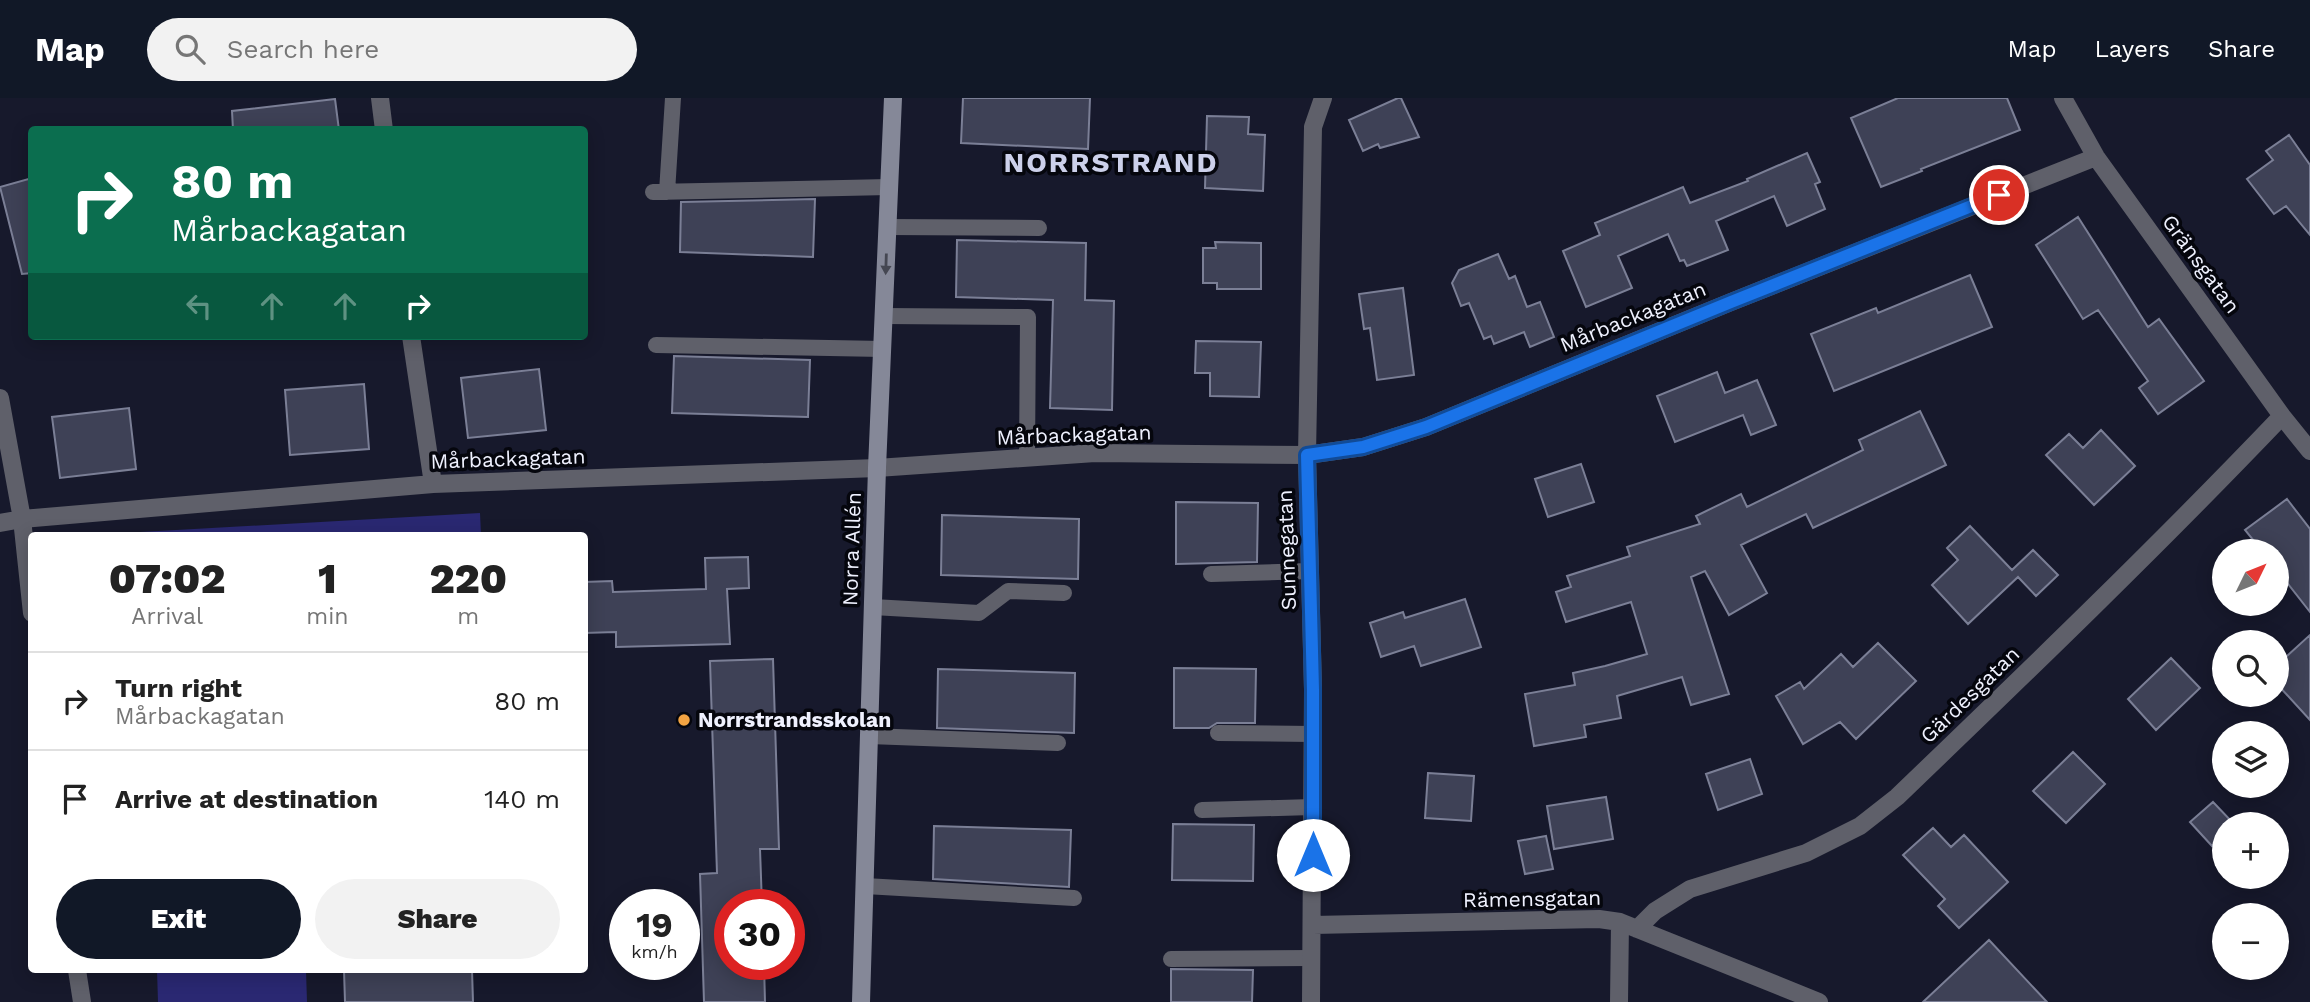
<!DOCTYPE html>
<html lang="en">
<head>
<meta charset="utf-8">
<style>
  :root { --surface:#fff; --page:#f2f2f2; --text:#222; --muted:#767676; --line:#e0e0e0; --accent:#111827 }
  body { margin:0; font-family:"Work Sans",sans-serif; background:var(--page); color:var(--text); height:100vh; display:flex; flex-direction:column; font-size:26px; white-space:nowrap }
  * { box-sizing:border-box; margin:0 }
  p { font-size:23px; color:var(--muted) }
  .icon { flex:none; width:38px; height:38px; fill:none; stroke:currentColor; stroke-width:2; stroke-linecap:round; stroke-linejoin:round }
  .map { position:relative; flex:1; overflow:hidden }
  .side { position:absolute; left:28px; top:434px; width:560px; height:441px; display:flex; flex-direction:column; background:var(--surface); border-radius:7px; box-shadow:0 4px 18px #0003 }
  .side>* { flex:none }
  .guide { position:absolute; left:28px; top:28px; width:560px; height:214px; border-radius:7px; box-shadow:0 4px 18px #0003; background:#0b6e4f; color:#fff; overflow:hidden }
  .needle { width:46px; rotate:47deg }
  .tools { position:absolute; left:2212px; top:441px; display:grid; gap:14px }
  .tools a { display:grid; place-items:center; width:77px; height:77px; border-radius:50%; background:var(--surface); box-shadow:0 4px 18px #0003; font-size:35px }
  .speed { position:absolute; left:609px; top:791px; display:flex; gap:14px; font-size:35px; font-weight:700; text-align:center }
  .speed>* { display:grid; place-content:center; width:91px; height:91px; border-radius:50%; background:var(--surface); box-shadow:0 4px 18px #0003; line-height:1 }
  .speed small { font-size:18px; font-weight:400 }
  .speed .limit { border:10px solid #d22; background:#fff; color:#111 }
  .pin { position:absolute; display:grid; place-items:center; width:60px; height:60px; color:#fff; margin:-30px; border:4px solid #fff; border-radius:50%; box-shadow:0 2px 7px #0007 }
  .me { position:absolute; width:77px; margin:-38px; rotate:0deg; stroke-linejoin:round; filter:drop-shadow(0 0 5px #0008) }
  .turn { display:flex; align-items:center; gap:24px; height:147px; padding:0 28px; font-size:32px }
  .turn .icon { width:91px; height:91px; stroke-width:2.5 }
  .turn b { display:block; font-size:49px; line-height:60px }
  .lanes { display:flex; align-items:center; height:66px; padding:0 28px; background:#0003; justify-content:center; gap:35px; direction:ltr }
  .lanes .off { opacity:.35 }
  .eta { display:flex; justify-content:space-evenly; align-items:center; height:119px; text-align:center }
  .eta b { font-size:42px; font-weight:800; line-height:49px }
  .action { display:flex; gap:14px; margin-top:auto; padding:14px 28px }
  .action a { flex:1; height:80px; border-radius:42px; background:var(--accent); color:#fff; font-size:28px; font-weight:800; line-height:80px; text-align:center }
  .action a+a { background:var(--page); color:var(--text) }
  ul { padding:0; list-style:none }
  li { display:flex; align-items:center; gap:21px; height:98px; padding:0 28px; border-top:2px solid var(--line) }
  li div { flex:1 }
  li b { display:block; font-size:26px }
  li em { font-style:normal }
  header { display:flex; align-items:center; gap:42px; box-sizing:border-box; height:98px; padding:0 35px; background:var(--accent); color:#fff }
  header strong { font-size:33px }
  nav { display:flex; gap:38px; margin-inline-start:auto; font-size:24px }
  .search { width:490px; height:63px; background:var(--page); display:flex; align-items:center; gap:18px; box-sizing:border-box; padding:0 24px; border-radius:38px; color:var(--muted); font-size:26px }
  .map>svg:first-child { display:block }
</style>
</head>
<body>
<header>
<strong>Map</strong>
<div class="search"><svg class="icon" aria-label="search" viewBox="0 0 24 24"><circle cx="10" cy="10" r="6"/><path d="M15 15l6 6"/></svg>Search here</div>
<nav><a>Map</a><a>Layers</a><a>Share</a></nav>
</header>
<div class="map">
<svg width="2310" height="904" viewBox="0 0 2310 904">
  <rect width="100%" height="100%" fill="#17192c"/>
  <path fill="#2a2872" d="M480,415L481,437H87Z
    M157,872H306L307,904H158Z"/>
  <path fill="#3e4156" stroke="#7b7f96" stroke-width="2" d="M963,0H1090L1088,51L961,45Z
    M1398,0H1401L1419,39L1380,50L1378,46L1363,53L1349,22Z
    M1898,0H2007L2020,32L1921,71L1922,73L1881,89L1851,20Z
    M335,1L339,32H233L232,13Z
    M1207,18L1249,19L1248,36L1265,37L1263,93L1205,90Z
    M2289,37L2310,67V137L2286,108L2274,116L2247,81L2273,62L2266,53Z
    M1807,55L1820,84L1815,86L1825,111L1787,128L1774,98L1716,123L1728,152L1687,168L1684,162L1680,163L1668,136L1618,158L1632,190L1586,209L1563,153L1600,137L1595,125L1683,89L1690,105L1748,83L1747,81Z
    M32,80V175L22,176L0,89Z
    M815,101L813,159L680,154L681,104Z
    M2078,119L2148,229L2159,221L2204,283L2158,316L2139,290L2148,283L2098,212L2083,221L2036,147Z
    M957,142L1086,145L1085,202L1114,203L1112,312L1050,310L1053,202L956,199Z
    M1215,144L1261,145V191H1217V185H1203V150H1216Z
    M1498,156L1509,181L1515,178L1527,209L1540,204L1554,239L1530,249L1524,234L1494,246L1491,238L1484,241L1469,205L1461,208L1452,185L1459,172Z
    M1970,177L1992,229L1834,293L1811,236L1876,210L1878,215Z
    M1403,190L1414,277L1377,282L1370,230L1364,231L1359,196Z
    M1196,243L1261,244L1259,299L1210,298V275H1195Z
    M674,258L810,262L808,319L672,315Z
    M539,271L546,332L468,340L461,280Z
    M1717,274L1725,295L1757,282L1776,327L1751,337L1743,317L1675,344L1657,298Z
    M364,286L369,351L290,357L285,292Z
    M129,310L136,371L60,380L52,319Z
    M1920,313L1946,367L1813,430L1806,416L1741,447L1767,495L1729,517L1705,473L1691,479L1729,596L1691,607L1682,579L1617,598L1621,620L1584,627L1586,639L1534,648L1525,596L1575,587L1573,575L1605,568L1647,556L1631,504L1566,524L1556,494L1571,489L1567,478L1630,458L1627,449L1700,426L1696,418L1741,396L1747,409L1863,352L1859,342Z
    M2101,332L2135,368L2094,407L2046,357L2069,336L2083,350Z
    M1581,366L1594,404L1548,419L1535,381Z
    M2287,401L2310,431V514L2277,472V453H2262L2245,432Z
    M1176,404L1258,405L1257,464L1176,466Z
    M942,417L1079,421L1078,481L941,477Z
    M1970,428L2012,472L2033,452L2058,477L2036,498L2018,479L1968,526L1932,487L1958,462L1947,450Z
    M748,459L749,490L727,491L730,546L616,549V534L584,535V484L612,483L613,494L706,491L705,460Z
    M1465,501L1481,549L1421,568L1414,548L1381,559L1370,525L1403,514L1405,520Z
    M2310,537V622L2277,586V567Z
    M1878,545L1916,583L1856,641L1840,624L1803,646L1776,598L1800,584L1804,591L1841,556L1853,569Z
    M2171,560L2200,590L2156,632L2128,601Z
    M773,561L779,751H760L762,807H730V866H764L765,904H704L700,776L717,775L710,563Z
    M1174,570L1256,571L1255,625H1217L1209,630H1174Z
    M938,571L1075,575L1074,635L937,630Z
    M2073,654L2105,686L2066,725L2033,693Z
    M1750,661L1762,696L1718,712L1706,676Z
    M1428,675L1474,678L1471,723L1425,720Z
    M1606,699L1613,741L1554,751L1547,708Z
    M2213,704L2234,726H2224V737L2212,748L2190,724Z
    M1173,726L1254,727L1253,783L1172,782Z
    M934,728L1071,732L1069,789L933,781Z
    M1933,730L1951,749L1964,737L2008,784L1959,830L1938,808L1945,801L1903,757Z
    M1546,738L1553,771L1525,776L1518,743Z
    M1989,842L2047,904H1923Z
    M1171,871L1253,872L1252,904H1171Z
    M344,872H472L473,904H345Z"/>
  <g fill="none" stroke-linecap="round" stroke-linejoin="round">
    <path stroke="#5f606a" stroke-width="16" d="M653,94L889,89
      M667,94L673,0
      M887,129L1039,130
      M884,218L1028,219L1027,360
      M656,247L883,251
      M1211,476L1310,473
      M873,509L979,515L1008,493L1064,495
      M1218,635L1313,636
      M869,638L1058,645
      M1202,712L1313,709
      M865,788L1074,800
      M1171,861L1312,860"/>
    <path stroke="#5f606a" stroke-width="18" d="M380,0L384,32
      M2063,0L2096,59L2282,318L2310,353
      M411,238L433,386
      M0,300L22,421L32,515
      M0,425L22,421L433,386L877,370L1095,355L1307,357L1363,349L1426,329L1731,204L2096,59
      M1313,827L1599,821L1620,824L1819,904
      M1637,831L1655,813L1690,791L1806,755L1860,728L1897,699C2027,574 2157,449 2282,318
      M77,872L82,904
      M1311,904L1313,591L1307,357L1313,29L1323,0
      M1619,904L1620,824"/>
    <path stroke="#858898" stroke-width="18" d="M861,904L877,370L893,0"/>
  </g>
  <defs><path id="oneway-solid" d="M-6-.8H1V-3.2L6.5 0L1 3.2V.8H-6Z" transform="scale(1.75)"/></defs>
  <use fill="#454752" href="#oneway-solid" transform="translate(886 166) rotate(92)"/>
  <g fill="none" stroke-linecap="round" stroke-linejoin="round">
    <g stroke="#114b97" stroke-width="18">
      <path id="route" d="M1313,757V592L1307,357L1363,349L1426,329L1731,204L1999,97"/>
    </g>
    <use href="#route" stroke="#1a73e8" stroke-width="12"/>
  </g>
  <circle fill="#f3a443" stroke="#05060d" stroke-width="2.5" cx="684" cy="622" r="7"/>
  <g text-anchor="middle" stroke-width="7" stroke-linejoin="round" paint-order="stroke">
    <g font-size="21" fill="#eff1fe" stroke="#05060d">
      <text transform="translate(2201 166) rotate(54)" y="7">Gränsgatan</text>
      <text transform="translate(1633 219) rotate(-22)" y="7">Mårbackagatan</text>
      <text transform="translate(1074 337) rotate(-2)" y="7">Mårbackagatan</text>
      <text transform="translate(508 361) rotate(-2)" y="7">Mårbackagatan</text>
      <text transform="translate(852 451) rotate(-88)" y="7">Norra Allén</text>
      <text transform="translate(1287 452) rotate(-92)" y="7">Sunnegatan</text>
      <text transform="translate(1970 597) rotate(-44)" y="7">Gärdesgatan</text>
      <text transform="translate(1532 801) rotate(-1)" y="7">Rämensgatan</text>
    </g>
    <g font-size="21" font-weight="bold" fill="#eff1fe" stroke="#05060d" text-anchor="start">
      <text x="698" y="629">Norrstrandsskolan</text>
    </g>
    <g font-size="28" font-weight="bold" letter-spacing="2" fill="#ccd0ea" stroke="#05060d">
      <text x="1111" y="74">NORRSTRAND</text>
    </g>
  </g>
</svg>
<div class="tools">
<a><svg class="needle" viewBox="-14 -14 28 28"><path d="M0-13l5 13h-10z" fill="#e53935"/><path d="M0 13l5-13h-10z" fill="#767676"/></svg></a>
<a><svg class="icon" aria-label="search" viewBox="0 0 24 24"><circle cx="10" cy="10" r="6"/><path d="M15 15l6 6"/></svg></a>
<a><svg class="icon" aria-label="layers" viewBox="0 0 24 24"><path d="M12 4l9 5-9 5-9-5zM3 14l9 5 9-5"/></svg></a>
<a>+</a>
<a>−</a>
</div>
<div class="speed"><div>19<small>km/h</small></div><div class="limit">30</div></div>
<div class="pin" style="left:1999px;top:97px;background:#d93025"><svg class="icon" aria-label="arrive" viewBox="0 0 24 24"><path d="M6 21V4h12l-3 4 3 4H6"/></svg></div>
<svg class="me" style="left:1313px;top:757px" viewBox="-20 -20 40 40"><circle r="19" fill="#fff"/><path d="M0-13L10 11 0 6-10 11z" fill="#1a73e8"/></svg>
<div class="guide">
<div class="turn"><svg class="icon" aria-label="right" viewBox="0 0 24 24"><path d="M7 20v-9h11M14 6l5 5-5 5"/></svg><div><b>80 m</b>Mårbackagatan</div></div>
<div class="lanes"><svg class="icon off" aria-label="left" viewBox="0 0 24 24"><path d="M17 20v-9H6M10 6l-5 5 5 5"/></svg><svg class="icon off" aria-label="ahead" viewBox="0 0 24 24"><path d="M12 20V5M6 11l6-6 6 6"/></svg><svg class="icon off" aria-label="ahead" viewBox="0 0 24 24"><path d="M12 20V5M6 11l6-6 6 6"/></svg><svg class="icon" aria-label="right" viewBox="0 0 24 24"><path d="M7 20v-9h11M14 6l5 5-5 5"/></svg></div>
</div>
<section class="side">
<div class="eta">
<div><b>07:02</b><p>Arrival</p></div>
<div><b>1</b><p>min</p></div>
<div><b>220</b><p>m</p></div>
</div>
<ul>
<li><svg class="icon" aria-label="right" viewBox="0 0 24 24"><path d="M7 20v-9h11M14 6l5 5-5 5"/></svg><div><b>Turn right</b><p>Mårbackagatan</p></div><em>80 m</em></li>
<li><svg class="icon" aria-label="arrive" viewBox="0 0 24 24"><path d="M6 21V4h12l-3 4 3 4H6"/></svg><div><b>Arrive at destination</b></div><em>140 m</em></li>
</ul>
<div class="action"><a>Exit</a><a>Share</a></div>
</section>
</div>
</body>
</html>
